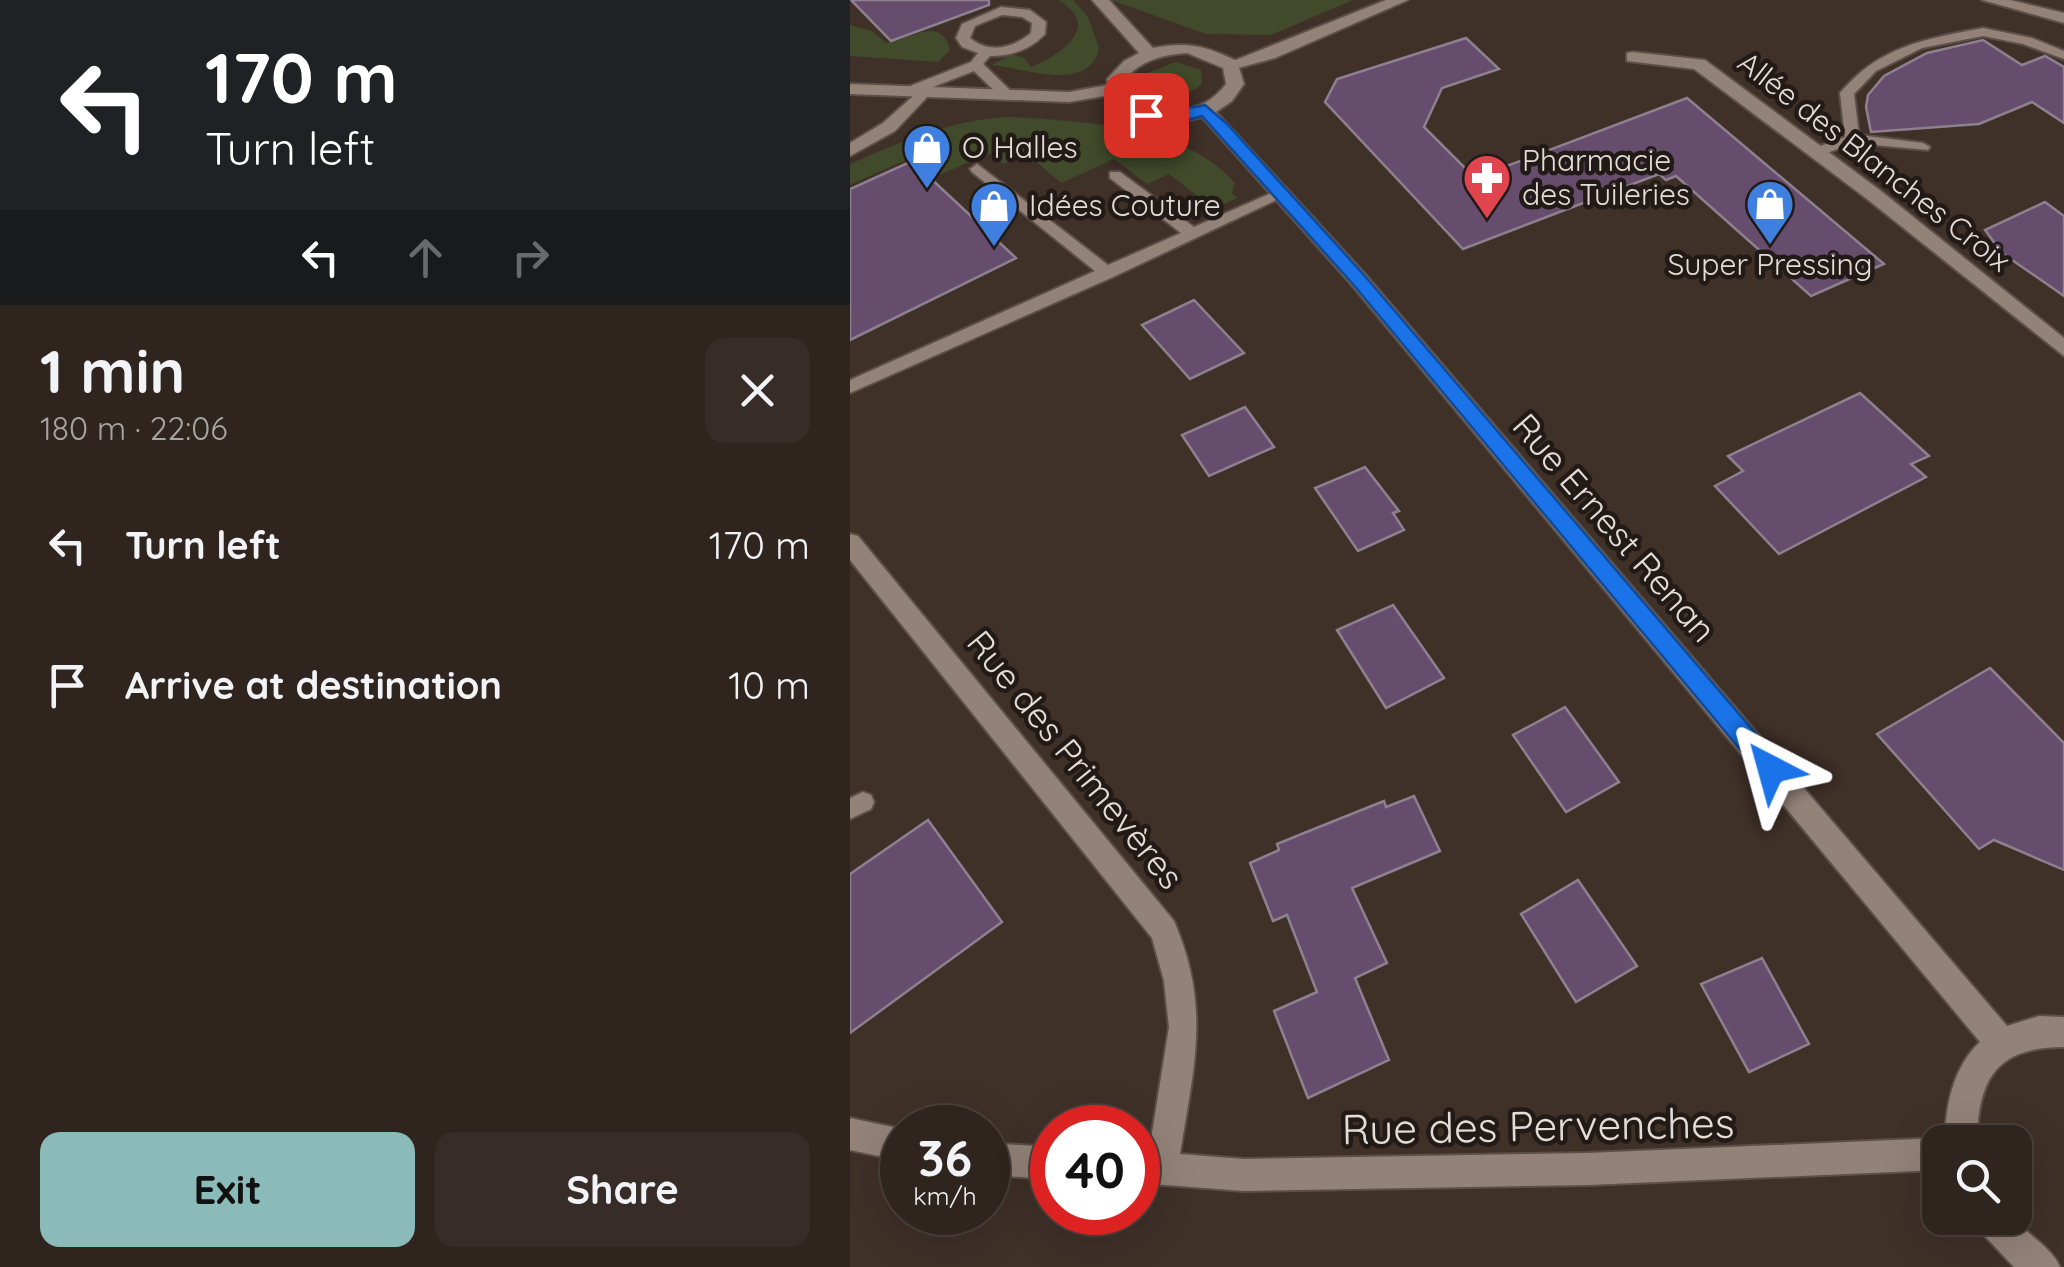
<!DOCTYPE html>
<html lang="en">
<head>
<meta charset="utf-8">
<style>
  :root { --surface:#2f241e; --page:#372c27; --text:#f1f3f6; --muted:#a7a4a4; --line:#4a413c; --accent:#8bbbb9 }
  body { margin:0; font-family:Quicksand,sans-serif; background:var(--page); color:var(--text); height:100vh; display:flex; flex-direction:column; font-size:38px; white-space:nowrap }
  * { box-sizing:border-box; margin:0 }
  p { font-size:32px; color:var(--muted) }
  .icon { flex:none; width:55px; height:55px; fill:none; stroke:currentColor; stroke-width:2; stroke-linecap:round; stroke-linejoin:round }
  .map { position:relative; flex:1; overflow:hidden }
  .side { display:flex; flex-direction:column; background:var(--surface); width:850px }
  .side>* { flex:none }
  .banner { background:#202124; color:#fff; overflow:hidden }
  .tools { position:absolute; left:1072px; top:1125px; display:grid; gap:20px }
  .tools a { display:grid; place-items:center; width:110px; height:110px; border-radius:20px; background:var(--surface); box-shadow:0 10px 40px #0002,0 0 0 2px var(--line); font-size:50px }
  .speed { position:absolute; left:30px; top:1105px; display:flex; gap:20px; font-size:50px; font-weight:700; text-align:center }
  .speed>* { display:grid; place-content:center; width:130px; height:130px; border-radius:50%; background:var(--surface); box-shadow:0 10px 40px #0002,0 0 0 2px var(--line); line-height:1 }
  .speed small { font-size:25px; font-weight:400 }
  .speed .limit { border:15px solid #d22; background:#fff; color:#111 }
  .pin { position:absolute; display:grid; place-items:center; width:85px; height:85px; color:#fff; margin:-42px; border-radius:20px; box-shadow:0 5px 15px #0006 }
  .me { position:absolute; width:110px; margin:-55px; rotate:321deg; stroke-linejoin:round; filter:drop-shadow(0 0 8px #0008) }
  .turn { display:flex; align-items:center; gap:35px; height:210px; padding:0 40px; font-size:45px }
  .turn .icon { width:130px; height:130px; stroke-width:2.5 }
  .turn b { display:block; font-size:70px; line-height:85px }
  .lanes { display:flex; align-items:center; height:95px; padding:0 40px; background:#0003; justify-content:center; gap:50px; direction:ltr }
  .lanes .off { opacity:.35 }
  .round { display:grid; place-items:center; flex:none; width:105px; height:105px; border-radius:20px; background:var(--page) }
  .overview { display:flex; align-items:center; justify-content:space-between; height:170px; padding:0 40px }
  h1 { font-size:60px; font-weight:800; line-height:75px }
  .action { display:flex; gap:20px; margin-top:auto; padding:20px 40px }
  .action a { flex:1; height:115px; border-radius:20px; background:var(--accent); color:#111; font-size:40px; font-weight:800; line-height:115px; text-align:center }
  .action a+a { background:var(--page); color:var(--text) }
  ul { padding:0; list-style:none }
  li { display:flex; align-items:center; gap:30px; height:140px; padding:0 40px }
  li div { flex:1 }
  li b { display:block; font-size:38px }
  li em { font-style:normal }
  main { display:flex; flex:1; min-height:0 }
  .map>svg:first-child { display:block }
</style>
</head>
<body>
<main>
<section class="side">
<div class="banner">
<div class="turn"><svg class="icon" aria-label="left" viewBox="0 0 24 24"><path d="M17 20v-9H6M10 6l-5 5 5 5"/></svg><div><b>170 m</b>Turn left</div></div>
<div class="lanes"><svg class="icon" aria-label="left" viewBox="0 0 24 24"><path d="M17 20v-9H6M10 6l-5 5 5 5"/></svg><svg class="icon off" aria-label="ahead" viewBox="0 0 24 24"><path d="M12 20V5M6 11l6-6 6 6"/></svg><svg class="icon off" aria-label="right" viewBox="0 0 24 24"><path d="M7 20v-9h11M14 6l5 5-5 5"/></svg></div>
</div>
<div class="overview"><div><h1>1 min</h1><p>180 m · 22:06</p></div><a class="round"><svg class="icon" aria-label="close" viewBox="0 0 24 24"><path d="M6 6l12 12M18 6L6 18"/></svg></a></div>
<ul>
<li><svg class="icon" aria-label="left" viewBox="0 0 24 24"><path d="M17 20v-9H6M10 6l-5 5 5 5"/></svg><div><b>Turn left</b></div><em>170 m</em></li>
<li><svg class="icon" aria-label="arrive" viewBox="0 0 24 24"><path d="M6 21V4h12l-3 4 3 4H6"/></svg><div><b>Arrive at destination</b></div><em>10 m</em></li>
</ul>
<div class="action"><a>Exit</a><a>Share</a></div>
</section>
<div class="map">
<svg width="1214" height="1267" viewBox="0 0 1214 1267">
  <rect width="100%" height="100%" fill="#3f3028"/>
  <path fill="#414b2b" d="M208,0H223L238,17L249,48C240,94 173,68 142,65L161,54L174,58L181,67C210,55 254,26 208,0Z
    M261,0H503L421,35L356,34Z
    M0,25L22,31L36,43C62,40 90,14 100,50L88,62L0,56Z
    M326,62L351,70L352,84C335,98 310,102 293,86L297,73Z
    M161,117C234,122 333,124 385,183L382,193L387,198L341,219L337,217L359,205L319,174L297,184L264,159L211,183L176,153L153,164L139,153L81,179L58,159L0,185V164C53,141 102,119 161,117Z"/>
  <path fill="#674d6d" stroke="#8d8190" stroke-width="2.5" d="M1,0H139V5L41,41Z
    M616,38L649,69L592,88L574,127L625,178L837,98L1034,264L961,296L826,176L816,180L809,174L613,249L475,102L487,79Z
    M1133,40L1172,65L1195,56L1214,67V123L1182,102L1129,124L1021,132L1016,107L1018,95L1034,76L1077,53Z
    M62,161L166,258L0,340V189Z
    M1195,202L1214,216V296L1152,253L1135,230Z
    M344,300L394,353L340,379L292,325Z
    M1010,393L1079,456L1061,464L1076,477L929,554L865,486L893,471L878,456Z
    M395,407L424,447L359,476L332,435Z
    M515,467L549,511L543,513L554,530L508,551L465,488Z
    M543,605L594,678L536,708L487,630Z
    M1140,668L1214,743V870L1144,840L1129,849L1027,734Z
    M715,707L769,782L716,812L663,735Z
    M564,796L590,851L502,888L537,963L505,978L539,1060L458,1098L424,1011L467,992L437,915L423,921L400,863L429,850L427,844L454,833L534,801L536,807Z
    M78,820L152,922L0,1033V874Z
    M728,880L787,966L726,1002L671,914Z
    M912,958L959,1044L899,1072L851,984Z"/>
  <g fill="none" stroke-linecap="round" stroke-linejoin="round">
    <g stroke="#5b4f48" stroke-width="4">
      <path id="service" d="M151,7L180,10L196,22L195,34C180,50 161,56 140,56L133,64L163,93V99H153L124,71L60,96H50V90L121,62L128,53L112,47L106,38L112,24ZM152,15L172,17L182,23L181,33C163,48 139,54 120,38L125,26Z
        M1133,28L1182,38L1214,51V59L1173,44L1133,36L1072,48L1026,71L1004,94L1009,135L1073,143L1080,147L1078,150L1003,143L972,155H962V149L995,137L990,93C1029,46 1076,39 1133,28Z
        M127,164L258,265L331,233L260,178V172H270L344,227L426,191L431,189L439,194L263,277L0,393V380L245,271L122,172L120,169Z
        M13,792L21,795L24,802L21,809L0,819V798Z"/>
    </g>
    <g stroke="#5b4f48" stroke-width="4">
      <path id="minor" d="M536,0H558L425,58L381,70L373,65Z
        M1132,0H1160L1214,13V23Z
        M783,52L855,60L1031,191L1214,338V356L1017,199L844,69L777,61V53Z
        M71,89L80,94L45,131L0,156V143L33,123Z
        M0,534L8,536L324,921C361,1007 344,1066 330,1154L394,1159L738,1153L1090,1138L1101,1142H1090V1170L738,1185L394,1191L288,1183V1151L299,1152L319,1027L314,981L302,938L0,560Z
        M0,1118L52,1129V1161L0,1150Z
        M138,1143L202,1147V1179L138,1175Z"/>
    </g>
    <g stroke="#5b4f48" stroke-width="4">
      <path id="tertiary" d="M242,0H259L303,48C336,41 357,46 387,61L394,84L382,101L366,112L515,274L1157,1026L1189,1016L1214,1017V1047C1146,1047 1128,1079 1127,1142H1095C1095,1107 1103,1067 1130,1042L501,284L352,117C319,125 291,121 263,104L260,95L219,102L0,94V84L219,92L258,85L257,79L274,61L289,53ZM337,53L373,68L376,84C352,116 311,118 277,98L275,79C292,60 312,55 337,53Z
        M1124,1218H1163C1177,1234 1202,1248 1210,1267H1164L1129,1230Z"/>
    </g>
    <use href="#service" fill="#938278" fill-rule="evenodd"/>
    <use href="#minor" fill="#938278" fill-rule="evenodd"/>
    <use href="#tertiary" fill="#938278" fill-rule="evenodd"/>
  </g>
  <path fill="#1a73e8" stroke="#114b97" stroke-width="2.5" d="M355,105L377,124L514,275L930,762L933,769L930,777L921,780L913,777L502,283L352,116C333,122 304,125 288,115C304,105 335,111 355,105Z"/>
  <defs>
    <g id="shop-pin" transform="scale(2.5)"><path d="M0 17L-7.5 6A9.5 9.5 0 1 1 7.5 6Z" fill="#3f7fe0" stroke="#211a16"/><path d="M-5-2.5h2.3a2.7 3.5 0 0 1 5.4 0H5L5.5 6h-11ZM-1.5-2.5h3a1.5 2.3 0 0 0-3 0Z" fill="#fff"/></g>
    <g id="pharmacy-pin" transform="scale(2.5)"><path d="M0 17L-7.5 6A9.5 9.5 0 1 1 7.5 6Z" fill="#e0444e" stroke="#211a16"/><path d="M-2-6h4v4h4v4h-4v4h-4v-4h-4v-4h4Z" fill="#fff"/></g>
  </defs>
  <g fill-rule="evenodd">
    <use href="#shop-pin" x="77" y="148"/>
    <use href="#pharmacy-pin" x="637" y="178"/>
    <use href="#shop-pin" x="920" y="204"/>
    <use href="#shop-pin" x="144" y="206"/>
  </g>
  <g text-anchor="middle" stroke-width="9" stroke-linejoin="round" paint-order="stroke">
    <g font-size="30" fill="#e6dcd7" stroke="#211a16" text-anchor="start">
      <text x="112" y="158">O Halles</text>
      <text x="672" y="171">Pharmacie<tspan x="672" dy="34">des Tuileries</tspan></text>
      <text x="179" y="216">Idées Couture</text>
      <text x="920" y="275" text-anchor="middle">Super Pressing</text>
    </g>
    <g font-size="30" fill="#e6dcd7" stroke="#211a16">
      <text transform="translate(1024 162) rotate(38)" y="10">Allée des Blanches Croix</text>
    </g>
    <g font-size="35" fill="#e6dcd7" stroke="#211a16">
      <text transform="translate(764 528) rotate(49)" y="12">Rue Ernest Renan</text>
      <text transform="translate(225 760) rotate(51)" y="12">Rue des Primevères</text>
    </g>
    <g font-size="42" fill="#e6dcd7" stroke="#211a16">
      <text transform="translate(688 1126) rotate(-1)" y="15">Rue des Pervenches</text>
    </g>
  </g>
</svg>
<div class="tools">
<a><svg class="icon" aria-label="search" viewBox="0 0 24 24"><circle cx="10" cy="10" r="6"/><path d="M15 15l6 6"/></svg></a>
</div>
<div class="speed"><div>36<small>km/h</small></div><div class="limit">40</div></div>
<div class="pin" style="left:296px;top:115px;background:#d93025"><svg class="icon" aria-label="arrive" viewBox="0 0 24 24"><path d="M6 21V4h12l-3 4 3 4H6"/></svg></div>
<svg class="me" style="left:921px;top:769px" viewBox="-20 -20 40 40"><path d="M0-17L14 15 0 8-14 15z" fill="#1a73e8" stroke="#fff" stroke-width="4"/></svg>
</div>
</main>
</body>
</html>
